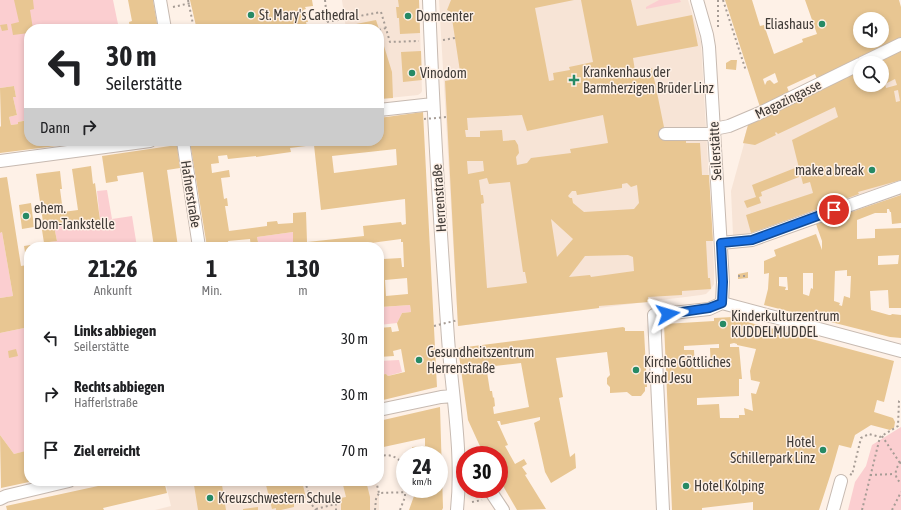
<!DOCTYPE html>
<html lang="de">
<head>
<meta charset="utf-8">
<style>
  :root { --surface:#fff; --page:#f6f6f6; --text:#202124; --muted:#757577 }
  body { margin:0; font-family:"Asap Condensed",sans-serif; background:var(--page); color:var(--text); height:100vh; display:flex; flex-direction:column; font-size:15px; white-space:nowrap }
  * { box-sizing:border-box; margin:0 }
  p { font-size:13px; color:var(--muted) }
  .icon { flex:none; width:22px; height:22px; fill:none; stroke:currentColor; stroke-width:2; stroke-linecap:round; stroke-linejoin:round }
  .map { position:relative; flex:1; overflow:hidden }
  .details { position:absolute; left:24px; top:242px; width:360px; height:244px; display:flex; flex-direction:column; background:var(--surface); border-radius:16px; box-shadow:0 2px 6px #0003 }
  .details>* { flex:none }
  .hud { position:absolute; left:24px; top:24px; width:360px; height:122px; border-radius:16px; box-shadow:0 2px 6px #0003; background:#fff; color:var(--text); overflow:hidden }
  .tools { position:absolute; left:853px; top:12px; display:grid; gap:8px }
  .tools a { display:grid; place-items:center; width:36px; height:36px; border-radius:50%; background:var(--surface); box-shadow:0 2px 6px #0003; font-size:20px }
  .speed { position:absolute; left:396px; top:446px; display:flex; gap:8px; font-size:20px; font-weight:700; text-align:center }
  .speed>* { display:grid; place-content:center; width:52px; height:52px; border-radius:50%; background:var(--surface); box-shadow:0 2px 6px #0003; line-height:1 }
  .speed small { font-size:10px; font-weight:400 }
  .speed .limit { border:6px solid #d22; background:#fff; color:#111 }
  .pin { position:absolute; display:grid; place-items:center; width:34px; height:34px; color:#fff; margin:-17px; border:2px solid #fff; border-radius:50%; box-shadow:0 1px 4px #0007 }
  .me { position:absolute; width:44px; margin:-22px; rotate:83deg; stroke-linejoin:round; filter:drop-shadow(0 0 3px #0008) }
  .turn { display:flex; align-items:center; gap:14px; height:84px; padding:0 16px; font-size:18px }
  .turn .icon { width:52px; height:52px; stroke-width:2.5 }
  .turn b { display:block; font-size:28px; line-height:34px }
  .then { display:flex; align-items:center; height:38px; padding:0 16px; background:#0003; gap:8px; font-size:15px }
  .eta { display:flex; justify-content:space-evenly; align-items:center; height:68px; text-align:center }
  .eta b { font-size:24px; font-weight:700; line-height:28px }
  ul { padding:0; list-style:none }
  li { display:flex; align-items:center; gap:12px; height:56px; padding:0 16px }
  li div { flex:1 }
  li b { display:block; font-size:15px }
  li em { font-style:normal }
  .map>svg:first-child { display:block }
</style>
</head>
<body>
<div class="map">
<svg width="901" height="510" viewBox="0 0 901 510">
  <rect width="100%" height="100%" fill="#fef1e7"/>
  <path fill="#f7e4d6" d="M342,0H419L422,91L421,93L418,95L379,99V29H346Z
    M439,0H688L701,42L714,268V284L711,289L706,294L701,295L458,326Z
    M901,50V180L751,233L733,235L731,191L744,144L743,143L748,125L860,70V85H882V63Z
    M165,481H376L379,495V510H155L171,506Z"/>
  <path fill="#fbced0" d="M0,0H113L119,29H29V123L27,120L18,122V124L11,125L9,117L17,115L13,97H16L14,86L0,88Z
    M659,0H680L681,2L646,9V7Z
    M107,190L112,219L132,216L137,247H50L49,242L57,241L54,226L100,220L97,191Z
    M2,232L13,296L0,298V233Z
    M293,232V247H284L283,244L259,247L257,237Z
    M379,303H381L382,307L410,305L411,312L402,313L397,323L379,325Z
    M29,327V450L14,454L0,435V333Z
    M399,360L402,372L388,376L386,374L379,375V361Z
    M901,427V510H848L855,482L866,466L872,445Z"/>
  <path fill="#e8c692" fill-rule="evenodd" d="M14,0H33L34,9L30,10L33,29H29V33L13,35L11,24L19,22Z
    M128,0H153L158,29H130L129,22L132,21Z
    M190,0H312L313,6L305,7L306,9L303,10L304,14L306,13L307,15L305,16V20L307,19L308,22H306L307,26H309V28L307,29H208L206,25L196,26Z
    M398,0H419L420,33L400,34L399,18H397L396,7H399Z
    M451,0H574L535,8L549,81L554,80L553,73L570,70L569,67L593,62L581,0H631L637,26L692,15L698,46L633,58L635,71L652,68L666,137L686,139V143H700L702,175H709L713,241H706L708,278H710L711,289L682,291V295L648,297L649,302L599,306V308L458,326L445,81L461,78L451,12L447,10ZM522,115L527,131L603,115L608,143L570,149L571,153L531,158L527,163L517,165L516,157L519,153L518,145L515,140L503,141L502,130L480,131V137H466L465,130H468L467,118ZM467,161H483L484,171L468,174ZM487,178L489,184L510,182L523,272H525L527,283L487,288L481,204L484,203L483,195H481L479,180ZM627,183L631,187L637,185L639,203L634,209L584,212L573,203L572,198H570L568,196L572,191H576L577,195L622,188V184ZM551,219L573,239L557,257ZM628,255L633,257L634,271L591,277L590,275L569,277L585,256Z
    M725,0H752L760,26L764,25L774,54L803,42L802,39L817,34L805,0H899L901,7V37L817,79L815,74L787,87L789,92L760,107ZM860,19H882V41H860ZM775,73L778,82L774,84L770,80L767,81L765,85L763,79Z
    M376,20L379,29H346V26Z
    M7,24L8,30L2,31L0,25Z
    M379,30L392,72L393,98L379,99Z
    M901,50V180L858,192L859,194L751,233L746,215L813,193L810,182L803,184L792,140L838,117L835,107L778,134L776,132L775,133L776,135L755,145L743,143L748,125L860,70V85H882V63H874ZM895,79L897,85L886,88L885,84ZM898,90L900,101L896,102L894,91Z
    M421,51L422,80L403,82L401,52Z
    M731,60H737L736,70L726,69V63Z
    M14,86L16,97H13L17,115L9,117L11,125L18,124V122L28,120L29,123V141L88,142L0,153V127L1,126L0,88Z
    M423,112L437,387L379,401V375L386,374L388,376L405,372L401,349L393,351L394,356L379,357V328L391,327L392,332L399,331L397,323L402,313L411,312L410,305L381,307V303H379V257H382L383,259L401,258L402,267H404L403,242H401V239L341,247H293V232L257,237L259,247H251L250,239L228,241L229,247H207L190,142L199,141H379V118ZM314,145L321,210L405,199L406,224L402,225L401,222L363,226L364,236L307,242L306,212L293,213V223L278,224L277,221L267,222V226L229,231L225,206H228L227,198L224,199L221,178L230,177L229,170L212,173L211,164L219,163L218,156L227,155L228,159L256,156V157L291,152L290,148ZM396,149L397,165L334,173L332,156ZM407,278L408,294L386,296L385,280Z
    M177,145L180,168L167,170L178,247H154L143,172L117,176L118,181L106,183L102,156Z
    M91,166L93,184L95,183L100,220L54,226L57,241L49,242L50,247H29V327L0,333V298L13,296L2,232L0,233V178L7,177L21,266L27,265L24,246L44,243L42,230L44,229L36,174L60,171L62,189H60L63,212L78,210L72,169Z
    M795,168L799,177L761,192L762,196L759,197L761,203L747,208L744,201L756,197L752,185Z
    M901,195V223L892,224L891,212H890L889,209H887V213H875L857,220V239L875,238V229L901,228V308H889L888,290L870,291L871,310L889,315H891L892,314L901,315V338L890,337L764,305L768,289L769,273L764,274V261L776,256L774,250L816,234L822,250V241L816,224ZM899,255L898,264L878,265V256ZM847,270V276H851L850,298L844,296L842,306L839,305L840,303L834,301L835,271ZM803,273H813V289L811,288L809,296L803,294ZM779,277H787L788,290H785L786,287L779,286Z
    M31,203L34,227L22,229L19,205Z
    M283,244L284,247H268V246Z
    M748,272V278L738,279V274Z
    M732,317V320H740L894,361L884,402L877,400L874,412L893,418L895,422L894,428L890,430L871,425L855,435L851,448L839,445L831,473L819,510H753V502L702,508V510H672L664,324L714,321V318ZM734,343L737,344V345L756,349L750,371L751,380L760,382L756,394L751,393L753,411L744,408L745,415H739V418H720L719,404L697,405V398L739,396V379H742L739,347H730V344ZM719,344V348H710L711,368L695,369L694,350H684V346Z
    M623,327L625,328V331H644L647,387H645V391L641,396H632L627,392L610,393V387L607,384V378L610,375L607,352L556,358L563,397L559,398L570,457L575,453L576,468L551,483L545,472L534,423L540,420V417L501,425L500,421H497L508,445L505,446L515,464L524,459L527,464L522,467L527,474L525,475L546,509L517,510L499,479V455H484L468,420L458,348ZM521,363L529,407L494,414L493,407L495,406L494,397L493,398L492,391H490L487,372H490V368L487,369L486,367Z
    M16,349L18,356L9,358L8,351Z
    M440,407L443,508L442,510H409L414,496V489H439V455H413L412,447L425,446V438L379,448V421Z
    M0,435L14,454L29,450V482L1,488Z
    M111,481L181,482L165,485L167,493L103,508L104,510H7L6,506L98,486L97,484Z
    M195,481H240V482L222,485L226,510H198L194,485H196Z
    M265,481H302L306,498L297,500L298,503L294,504V507L281,510H276V508L272,509Z
    M342,481H366L370,497V510H341V498L346,497Z
    M258,507V510H243V509Z"/>
  <g fill="none" stroke-linecap="round" stroke-linejoin="round">
    <g stroke="#c7bab1" stroke-width="14">
      <path id="minor" d="M160,0L165,29
        M429,0C433,113 440,226 448,338C452,395 463,453 457,510
        M697,0L707,35L709,47L723,282L722,303
        M862,63L901,44
        M379,110L433,104
        M714,129L729,126L762,112L860,64
        M665,134H714
        M183,141L199,247
        M0,161L150,141
        M721,243L752,240L901,187
        M379,410L441,397L453,396
        M489,489L503,510
        M0,499L6,496L69,481
        M663,510L654,315L709,309L722,303L901,351
        M833,510L841,481"/>
    </g>
    <path stroke="#a69c95" stroke-width="2" stroke-dasharray="2 3" stroke-linecap="butt" d="M188,0L194,29
      M325,0L328,29
      M718,0V29
      M723,0L746,71
      M173,7L191,3
      M327,22L381,12L390,42L419,41
      M379,30L386,28
      M443,40L455,38
      M738,276H746
      M882,436L900,463
      M379,457C389,452 402,458 404,469C405,474 405,480 405,485
      M901,462C895,468 893,477 901,483
      M850,474L852,475L861,438L869,434L880,437L898,426L899,401L901,399
      M870,475L895,474
      M305,481L312,505L316,510
      M376,481L379,493
      M472,502L482,500
      M316,509L336,504V510
      M375,510L376,499L379,493L410,492
      M400,510L405,497V489
      M862,510L880,437
      M892,510L901,492"/>
    <use href="#minor" stroke="#fff" stroke-width="12"/>
    <path stroke="#a69c95" stroke-width="2" stroke-dasharray="2 3" stroke-linecap="butt" d="M424,119L447,117
      M434,326L458,320"/>
  </g>
  <g fill="none" stroke-linecap="round" stroke-linejoin="round">
    <g stroke="#114b97" stroke-width="10">
      <path id="route" d="M668,314L709,308L722,303L723,282L721,243L752,240L834,210"/>
    </g>
    <use href="#route" stroke="#1a73e8" stroke-width="7"/>
  </g>
  <g fill="#268a65" stroke="#fef1e7" stroke-width="1.5">
    <circle cx="251" cy="15" r="4"/>
    <circle cx="408" cy="16" r="4"/>
    <circle cx="822" cy="24" r="4"/>
    <circle cx="412" cy="73" r="4"/>
    <path d="M572 74h4v4h4v4h-4v4h-4v-4h-4v-4h4z"/>
    <circle cx="872" cy="170" r="4"/>
    <circle cx="26" cy="216" r="4"/>
    <circle cx="723" cy="324" r="4"/>
    <circle cx="419" cy="360" r="4"/>
    <circle cx="636" cy="370" r="4"/>
    <circle cx="823" cy="450" r="4"/>
    <circle cx="686" cy="486" r="4"/>
    <circle cx="210" cy="498" r="4"/>
  </g>
  <g text-anchor="middle" stroke-width="3" stroke-linejoin="round" paint-order="stroke">
    <g font-size="14" fill="#403b37" stroke="#fef1e7" text-anchor="start">
      <text x="259" y="20">St. Mary's Cathedral</text>
      <text x="416" y="21">Domcenter</text>
      <text x="814" y="29" text-anchor="end">Eliashaus</text>
      <text x="583" y="77">Krankenhaus der<tspan x="583" dy="16">Barmherzigen Brüder Linz</tspan></text>
      <text x="420" y="78">Vinodom</text>
      <text x="864" y="175" text-anchor="end">make a break</text>
      <text x="34" y="213">ehem.<tspan x="34" dy="16">Dom-Tankstelle</tspan></text>
      <text x="731" y="321">Kinderkulturzentrum<tspan x="731" dy="16">KUDDELMUDDEL</tspan></text>
      <text x="427" y="357">Gesundheitszentrum<tspan x="427" dy="16">Herrenstraße</tspan></text>
      <text x="644" y="367">Kirche Göttliches<tspan x="644" dy="16">Kind Jesu</tspan></text>
      <text x="815" y="447" text-anchor="end">Hotel<tspan x="815" dy="16">Schillerpark Linz</tspan></text>
      <text x="694" y="491">Hotel Kolping</text>
      <text x="218" y="503">Kreuzschwestern Schule</text>
    </g>
    <g font-size="14" fill="#403b37" stroke="#fef1e7">
      <text transform="translate(788 99) rotate(-26)" y="5">Magazingasse</text>
      <text transform="translate(715 151) rotate(-93)" y="5">Seilerstätte</text>
      <text transform="translate(191 194) rotate(81)" y="5">Hafnerstraße</text>
      <text transform="translate(439 198) rotate(-94)" y="5">Herrenstraße</text>
    </g>
  </g>
</svg>
<div class="tools">
<a><svg class="icon" aria-label="sound" viewBox="0 0 24 24"><path d="M4 9h4l5-4v14l-5-4H4zM17 9q2 3 0 6"/></svg></a>
<a><svg class="icon" aria-label="search" viewBox="0 0 24 24"><circle cx="10" cy="10" r="6"/><path d="M15 15l6 6"/></svg></a>
</div>
<div class="speed"><div>24<small>km/h</small></div><div class="limit">30</div></div>
<div class="pin" style="left:834px;top:210px;background:#d93025"><svg class="icon" aria-label="arrive" viewBox="0 0 24 24"><path d="M6 21V4h12l-3 4 3 4H6"/></svg></div>
<svg class="me" style="left:668px;top:314px" viewBox="-20 -20 40 40"><path d="M0-17L14 15 0 8-14 15z" fill="#1a73e8" stroke="#fff" stroke-width="4"/></svg>
<div class="hud">
<div class="turn"><svg class="icon" aria-label="left" viewBox="0 0 24 24"><path d="M17 20v-9H6M10 6l-5 5 5 5"/></svg><div><b>30 m</b>Seilerstätte</div></div>
<div class="then">Dann<svg class="icon" aria-label="right" viewBox="0 0 24 24"><path d="M7 20v-9h11M14 6l5 5-5 5"/></svg></div>
</div>
<section class="details">
<div class="eta">
<div><b>21:26</b><p>Ankunft</p></div>
<div><b>1</b><p>Min.</p></div>
<div><b>130</b><p>m</p></div>
</div>
<ul>
<li><svg class="icon" aria-label="left" viewBox="0 0 24 24"><path d="M17 20v-9H6M10 6l-5 5 5 5"/></svg><div><b>Links abbiegen</b><p>Seilerstätte</p></div><em>30 m</em></li>
<li><svg class="icon" aria-label="right" viewBox="0 0 24 24"><path d="M7 20v-9h11M14 6l5 5-5 5"/></svg><div><b>Rechts abbiegen</b><p>Hafferlstraße</p></div><em>30 m</em></li>
<li><svg class="icon" aria-label="arrive" viewBox="0 0 24 24"><path d="M6 21V4h12l-3 4 3 4H6"/></svg><div><b>Ziel erreicht</b></div><em>70 m</em></li>
</ul>
</section>
</div>
</body>
</html>
